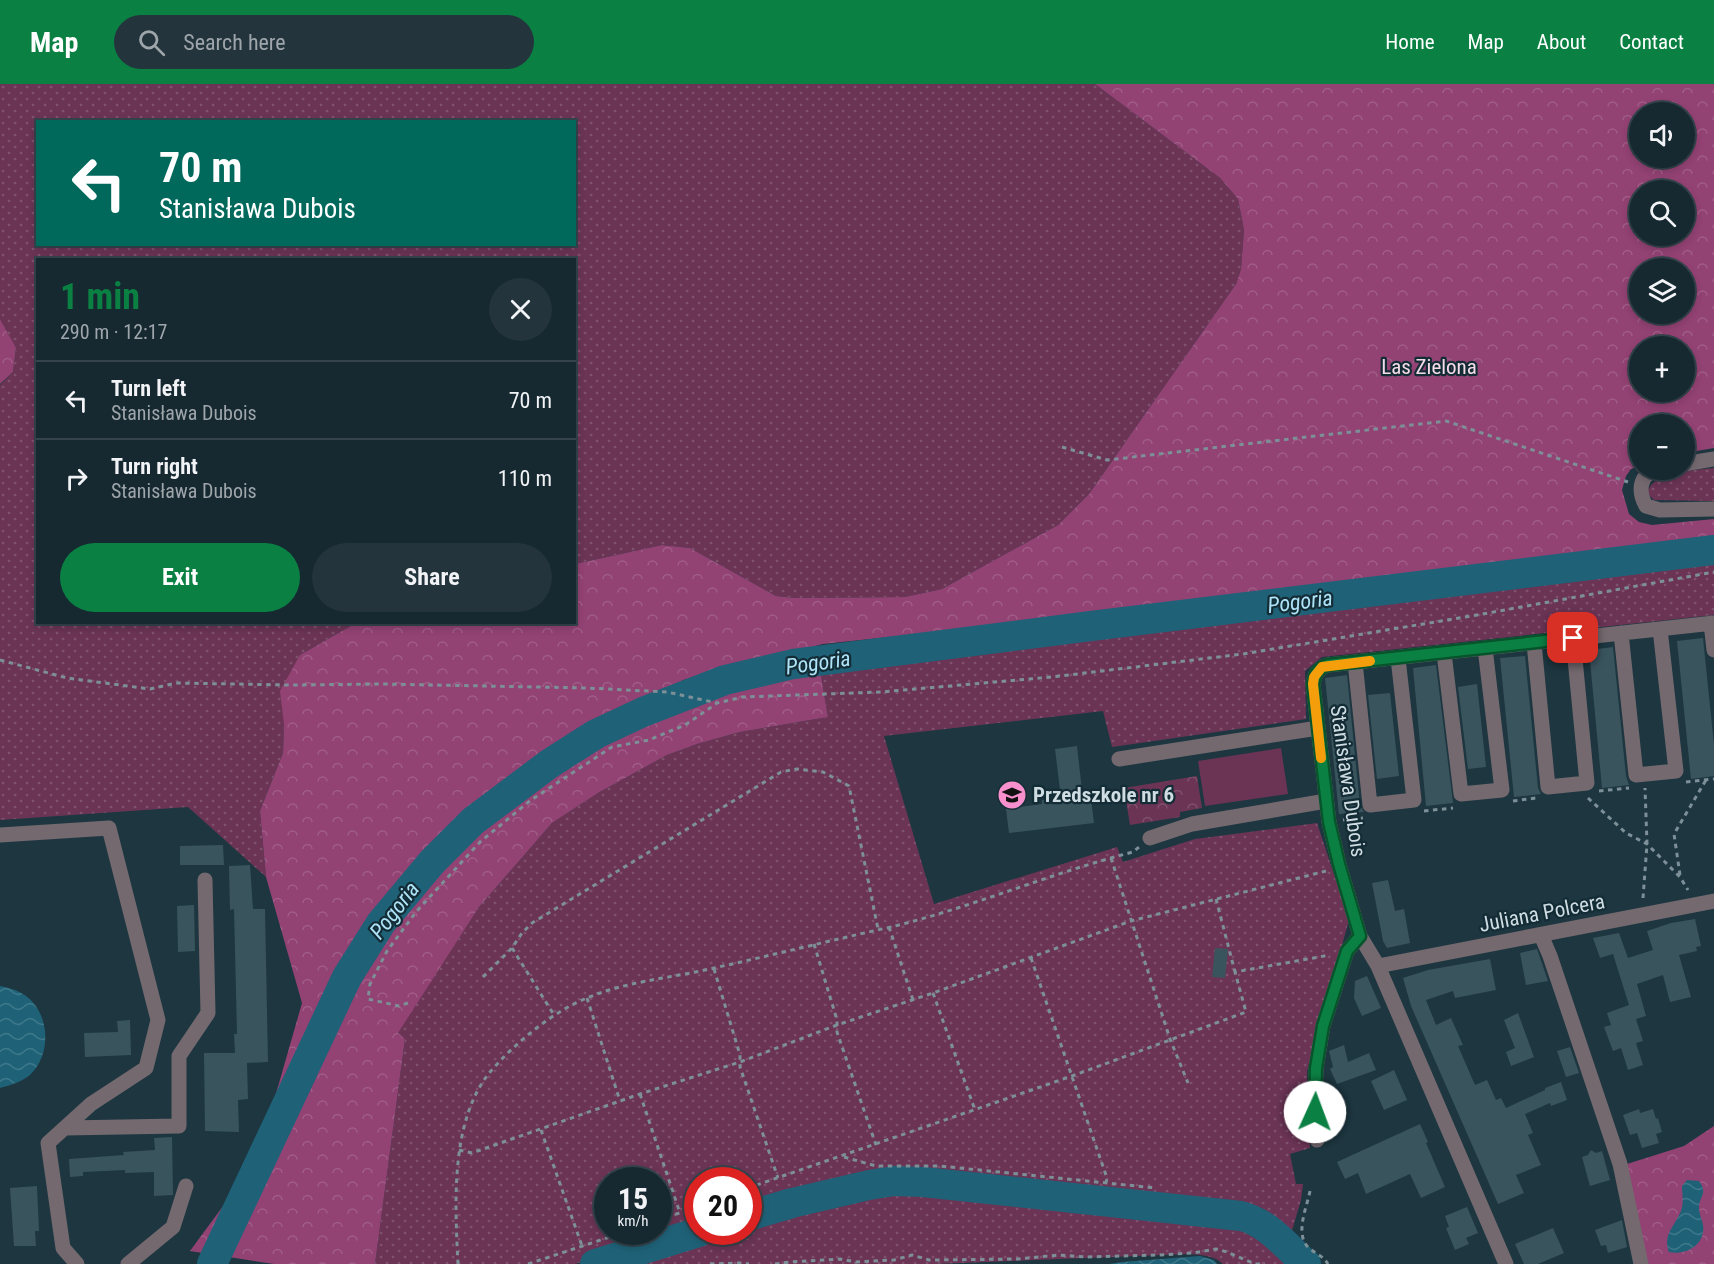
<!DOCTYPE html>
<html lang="en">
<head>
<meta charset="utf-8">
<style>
  :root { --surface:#162830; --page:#23343c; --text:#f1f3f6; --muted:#9ea6ab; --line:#35444c; --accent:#0b8043 }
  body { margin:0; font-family:"Roboto Condensed",sans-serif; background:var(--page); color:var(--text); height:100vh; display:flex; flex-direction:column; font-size:22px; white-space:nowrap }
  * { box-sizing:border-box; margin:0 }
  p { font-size:20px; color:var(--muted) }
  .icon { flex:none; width:33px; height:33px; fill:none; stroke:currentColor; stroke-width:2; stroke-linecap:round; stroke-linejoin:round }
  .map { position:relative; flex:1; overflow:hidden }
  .drawer { position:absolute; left:36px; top:174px; width:540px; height:366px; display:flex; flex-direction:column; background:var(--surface); border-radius:0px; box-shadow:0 3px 9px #0003,0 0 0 2px var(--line) }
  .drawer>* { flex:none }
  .top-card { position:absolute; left:36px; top:36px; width:540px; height:126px; border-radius:0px; box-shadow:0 3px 9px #0003,0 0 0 2px var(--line); background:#00695c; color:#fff; overflow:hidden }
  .fabs { position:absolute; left:1629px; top:18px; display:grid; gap:12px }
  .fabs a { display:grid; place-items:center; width:66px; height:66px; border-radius:50%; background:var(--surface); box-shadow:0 3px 9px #0003,0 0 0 2px var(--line); font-size:30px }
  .speed { position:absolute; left:594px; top:1083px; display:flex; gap:12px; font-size:30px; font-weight:700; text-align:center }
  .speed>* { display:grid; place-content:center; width:78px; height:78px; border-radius:50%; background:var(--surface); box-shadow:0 3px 9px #0003,0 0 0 2px var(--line); line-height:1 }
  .speed small { font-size:15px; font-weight:400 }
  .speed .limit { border:9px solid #d22; background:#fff; color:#111 }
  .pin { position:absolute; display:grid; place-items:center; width:51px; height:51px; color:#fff; margin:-26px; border-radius:12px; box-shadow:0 3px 9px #0006 }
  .me { position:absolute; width:66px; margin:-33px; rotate:2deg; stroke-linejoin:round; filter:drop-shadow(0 0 4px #0008) }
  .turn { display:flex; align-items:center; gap:21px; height:126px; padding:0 24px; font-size:27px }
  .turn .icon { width:78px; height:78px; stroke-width:2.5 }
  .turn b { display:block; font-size:42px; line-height:51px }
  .round { display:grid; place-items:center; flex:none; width:63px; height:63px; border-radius:32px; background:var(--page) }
  .summary { display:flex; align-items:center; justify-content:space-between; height:102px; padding:0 24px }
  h1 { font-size:36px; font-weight:700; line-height:45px; color:var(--accent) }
  .button { display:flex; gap:12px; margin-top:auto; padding:12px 24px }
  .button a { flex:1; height:69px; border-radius:36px; background:var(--accent); color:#fff; font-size:24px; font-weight:700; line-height:69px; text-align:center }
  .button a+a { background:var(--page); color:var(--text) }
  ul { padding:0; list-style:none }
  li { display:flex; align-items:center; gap:18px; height:78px; padding:0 24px; border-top:2px solid var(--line) }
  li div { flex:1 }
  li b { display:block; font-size:22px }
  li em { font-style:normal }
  header { display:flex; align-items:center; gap:36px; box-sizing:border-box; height:84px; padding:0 30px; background:var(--accent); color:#fff }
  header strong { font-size:28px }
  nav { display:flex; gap:33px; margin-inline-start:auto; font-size:21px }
  .search { width:420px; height:54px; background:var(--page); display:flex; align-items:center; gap:15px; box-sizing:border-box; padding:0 21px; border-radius:33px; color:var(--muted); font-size:22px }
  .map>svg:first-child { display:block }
</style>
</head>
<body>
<header>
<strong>Map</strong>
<div class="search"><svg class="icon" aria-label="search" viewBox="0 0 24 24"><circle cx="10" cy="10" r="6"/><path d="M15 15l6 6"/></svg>Search here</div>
<nav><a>Home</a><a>Map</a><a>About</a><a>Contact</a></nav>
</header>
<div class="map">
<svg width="1714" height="1180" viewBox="0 0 1714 1180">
  <defs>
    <pattern id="grass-dots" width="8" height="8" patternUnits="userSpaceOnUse" patternTransform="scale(1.5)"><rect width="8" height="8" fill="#6b3455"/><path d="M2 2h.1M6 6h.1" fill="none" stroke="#7f516d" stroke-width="1.8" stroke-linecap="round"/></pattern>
    <pattern id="forest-crowns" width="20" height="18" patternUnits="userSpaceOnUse" patternTransform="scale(1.5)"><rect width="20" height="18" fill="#924273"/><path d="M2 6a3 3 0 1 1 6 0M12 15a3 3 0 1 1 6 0" fill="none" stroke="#a05d87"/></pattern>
    <pattern id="park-crowns" width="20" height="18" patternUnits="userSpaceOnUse" patternTransform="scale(1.5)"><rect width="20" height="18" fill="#6b3455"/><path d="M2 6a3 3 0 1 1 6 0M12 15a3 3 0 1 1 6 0" fill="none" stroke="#7f516d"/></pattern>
    <pattern id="water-waves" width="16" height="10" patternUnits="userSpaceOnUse" patternTransform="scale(1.5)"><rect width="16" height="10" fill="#1f6278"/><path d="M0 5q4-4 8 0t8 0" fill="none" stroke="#3e788b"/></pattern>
  </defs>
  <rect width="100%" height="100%" fill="#1d3640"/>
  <path fill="url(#grass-dots)" fill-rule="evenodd" d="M0,0H1095L1220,94L1238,115L1244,146L1241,185L1236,200L1089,410L1058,441L942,505L905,513L795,514L776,512L690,464L662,461L575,480L574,176H38V538L356,539L300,571L284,640L283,669L260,727L266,793L188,723L0,736V301L13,288L16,265L0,235ZM38,38H574V160H38Z
    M1714,384V417L1654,416L1648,410C1648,388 1698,386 1714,384Z
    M1714,473V531L1322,573L1305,587L1306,635L1112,663L1103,627L884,652L934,820L1117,763L1123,778L1195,755L1317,739L1349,836L1307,987L1310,1064L1290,1070L1296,1100H1303L1301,1116L1290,1153L1261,1131L1245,1125L889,1091L865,1096L845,1097L749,1126L748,1096H698L697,1142L575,1180H375L405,955L397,949L479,823L552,739L598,709L667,671L697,660L740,648L828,633L820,586ZM608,1096H658V1148H608Z
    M902,1102L1213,1134L1243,1139L1275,1158L1298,1180H1223C1214,1171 1200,1171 1188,1170L936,1180H624L740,1148H748L749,1145Z"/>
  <path fill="url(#forest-crowns)" fill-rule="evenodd" d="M1095,0H1714V364L1685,369L1684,340H1640L1639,382L1631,385L1626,392L1622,406L1629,430L1639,438L1652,441L1714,435V460L1304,509L823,560L683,596L661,612H708L820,586L828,633L740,648L697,660L667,671L598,709L552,739L479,823L398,949L405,955L375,1180H274L190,1167L240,1099L271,1027L302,919L266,793L260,727L283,669L284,640L280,607L300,571L356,539L574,538L575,480L662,461L690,464L776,512L795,514L905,513L942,505L1058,441L1089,410L1236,200L1241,185L1244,146L1238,115L1220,94ZM1640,28H1684V74H1640ZM1640,106H1684V152H1640ZM1640,184H1684V230H1640ZM1640,262H1684V308H1640Z
    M0,235L16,264L13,288L0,300Z
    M1714,1042V1180H1645L1627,1080L1684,1062Z"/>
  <path fill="url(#park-crowns)" d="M1197,692L1202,724L1180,728V733L1130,741L1124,704Z"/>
  <path fill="#6b3455" d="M1281,664L1288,710L1205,722L1198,677Z"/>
  <path fill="url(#water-waves)" d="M0,902C9,904 18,906 26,912C50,930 52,970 30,991C21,998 11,1001 0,1004Z
    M1687,1096L1699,1097C1708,1109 1700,1111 1699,1123C1699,1130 1702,1135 1703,1141C1706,1161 1685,1172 1669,1168C1662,1151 1675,1142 1681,1127C1684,1119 1682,1110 1682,1102Z
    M1200,1172L1214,1176L1217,1180H1109L1122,1178Z"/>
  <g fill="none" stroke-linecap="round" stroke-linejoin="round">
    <path stroke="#1f6278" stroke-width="30" d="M748,1132L792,1119L869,1101L894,1097L923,1098L1241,1132C1267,1138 1287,1163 1306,1180
      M212,1180L347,893L381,839L432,778L473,737L549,680L596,650L643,628L725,596L793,580L1091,542L1714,466
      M595,1180L699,1148"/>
  </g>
  <path fill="#3a545e" d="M1703,554L1714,661V692L1691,695L1677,557Z
    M1613,563L1626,692L1629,701L1602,704L1589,566Z
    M1525,572L1538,704L1541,710L1514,713L1500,574Z
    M1436,581L1453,719L1426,722L1413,584Z
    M1347,591L1360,722L1364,728L1339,730L1325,594Z
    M1477,600L1486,683L1468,685L1458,603Z
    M1390,609L1399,692L1377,695L1368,611Z
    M1077,662L1083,715H1091L1094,739L1009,749L1006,725L1042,720V716L1061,714L1055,665Z
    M223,761L224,781H180V762Z
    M250,781L253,825H265L268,978L247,979L248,1015L238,1016L239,1048L205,1047L204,969H235L234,950H237L234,825L230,826L229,782Z
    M1388,796L1395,827L1404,825L1410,859L1387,864L1383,857L1372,799Z
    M194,821L195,867L178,868L177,822Z
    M1695,835L1701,862L1696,863L1697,867L1679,871L1691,913L1670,918L1663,891L1637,900L1646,932L1636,935L1643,957L1636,959L1643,981L1628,986L1621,964L1613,967L1604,943L1611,941L1607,929L1629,921L1613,870L1600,874L1593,854L1619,849L1628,874L1653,866L1647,847L1671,839Z
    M1215,864L1228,865L1225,894L1212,893Z
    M1537,865L1548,897L1526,901L1520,869Z
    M1490,875L1496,906L1455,914L1453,907L1426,916L1436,941L1451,934L1463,961L1458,962L1475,1001L1487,996L1496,1016L1501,1014L1506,1024L1545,1006V1004L1561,998L1567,1016L1551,1022L1550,1019L1525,1030L1533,1049L1528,1051L1541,1081L1516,1091L1524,1109L1498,1120L1411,922L1403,894L1428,886Z
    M1367,892L1381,924L1362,932L1354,914L1355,897Z
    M1518,929L1534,973L1511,982L1506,968L1515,964L1504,936Z
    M130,936L131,971L85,973L84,949L118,948L117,937Z
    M1344,961L1348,978L1369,969L1376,986L1337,1000L1330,985L1333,983L1329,967Z
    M1570,963L1579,989L1566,993L1557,967Z
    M1394,986L1407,1016L1384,1026L1371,997Z
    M1639,1025L1640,1029L1653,1025L1656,1035L1658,1034L1662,1048L1656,1050L1659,1059L1642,1064L1637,1049L1630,1051L1623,1031Z
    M1420,1040L1428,1058L1426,1059L1445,1103L1421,1114L1410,1090L1366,1110L1358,1089L1345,1095L1337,1078Z
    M172,1053L173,1111L154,1112V1088L125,1089V1086L83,1088V1092L70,1093L69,1075L124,1071L123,1068L155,1066L154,1054Z
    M1591,1066L1596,1069L1602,1067L1610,1096L1590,1102L1582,1073L1588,1071Z
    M37,1102L39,1147H35L36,1162H14L10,1104Z
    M1467,1123L1478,1149L1466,1154L1469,1160L1455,1166L1446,1144L1449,1143L1445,1132Z
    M1622,1136L1627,1163L1608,1169L1606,1161L1601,1162L1595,1146Z
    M1553,1144L1564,1169L1538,1180H1524L1515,1160Z"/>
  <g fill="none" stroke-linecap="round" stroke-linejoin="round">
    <path stroke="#7d9098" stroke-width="3" stroke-dasharray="4.5 4.5" stroke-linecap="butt" d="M1062,363L1107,376L1446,337L1628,398
      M0,576L67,594L150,605L176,599L291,601L382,600L587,604L667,608L717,619L743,613L881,608L1052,593L1243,570L1477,531L1714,488
      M1686,698L1714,695
      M1599,707L1629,704
      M1588,714L1626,749L1647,760L1680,793L1688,806
      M1513,717L1536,714
      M1424,727L1453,724
      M1343,736L1363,734
      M1111,774L1170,955L1188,999
      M1680,791L1674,750L1706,696
      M1643,814L1647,760L1645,704
      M1216,815L1235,888
      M889,843L913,916
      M814,860L837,936V948L876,1061
      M512,864L554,931
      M1031,874L1107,1094L1106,1099
      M714,885L740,971V983L778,1094
      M483,893L512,864L522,849L532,839L781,688L797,685L823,688L849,702L878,845
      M933,909L975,1026
      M587,914L620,1017
      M408,919L399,922L368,915L370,900L387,867L416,828L480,758L531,716L612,663L649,656L685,641L716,620
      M640,1010L680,1129
      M541,1046L582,1162
      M459,1066L472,1069L640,1010L740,978L837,941L933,909L1131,837L1326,787
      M844,1073L876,1082H940L1156,1104
      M748,1104L1072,992L1246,928L1235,888L1330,871
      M1310,1107C1307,1123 1294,1151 1309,1164C1316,1170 1323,1172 1328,1180
      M658,1136L698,1123
      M458,1180C455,1120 450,1037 490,988C514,960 552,928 587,914C627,897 672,894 714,884C773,871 832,856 891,843C973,823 1051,789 1133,768L1139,763
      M528,1180L625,1148
      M710,1180L740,1179L749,1180
      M775,1180L790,1178L840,1175L856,1178L894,1176L912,1171L929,1176L1018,1175L1059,1171L1086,1173L1158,1171L1193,1169L1216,1165L1227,1168L1255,1180H1265"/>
    <path stroke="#74696f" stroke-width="15" d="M1684,380L1714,375
      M1655,386C1639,392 1638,408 1646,422L1660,426L1714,425
      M1711,539L1714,566
      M1621,549L1636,691L1676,687L1660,545
      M1534,559L1548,703L1587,699L1573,554
      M1444,569L1461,710L1502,706L1485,564
      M1355,578L1370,721L1414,716L1398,574
      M1119,675L1318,644
      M0,751L109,744L158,936L146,984L91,1020L48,1059L63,1164L77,1180
      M1150,754L1192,740L1326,717
      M1541,851L1550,872L1620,1080L1641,1180
      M1378,882L1714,817
      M65,1044L179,1042V972L208,929L205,796
      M1317,1056L1315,1028L1316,984L1323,942L1347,867L1360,852
      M128,1180L173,1143L186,1102
      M1506,1180L1378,882L1360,852L1339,780L1329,738L1313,600C1315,590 1318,584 1328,581L1714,539"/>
  </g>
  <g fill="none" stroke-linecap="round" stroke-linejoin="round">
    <g stroke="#07532c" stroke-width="15">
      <path id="route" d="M1315,1028L1316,984L1323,942L1347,867L1360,852L1339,780L1329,738L1313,600C1315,590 1318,584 1328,581L1573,554"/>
    </g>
    <use href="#route" stroke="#0b8043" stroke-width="10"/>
    <path stroke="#f59e0b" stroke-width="10" d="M1321,674L1313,600L1314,593L1322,583L1370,577"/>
  </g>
  <defs>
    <g id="school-disc" transform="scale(1.5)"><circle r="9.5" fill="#f790cd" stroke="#132c35"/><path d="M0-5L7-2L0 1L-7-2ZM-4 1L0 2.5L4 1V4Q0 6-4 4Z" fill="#111"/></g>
  </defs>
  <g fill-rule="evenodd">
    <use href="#school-disc" x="1012" y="711"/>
  </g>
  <g text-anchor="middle" stroke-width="4.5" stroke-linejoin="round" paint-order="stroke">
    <g font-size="21" fill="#f4dce8" stroke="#132c35">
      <text x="1429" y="290">Las Zielona</text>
    </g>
    <g font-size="21" fill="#cfdde3" stroke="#132c35">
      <text transform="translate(1348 697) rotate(82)" y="7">Stanisława Dubois</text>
      <text transform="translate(1542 829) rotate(-11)" y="7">Juliana Polcera</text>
    </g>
    <g font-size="21" font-weight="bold" fill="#cfdde3" stroke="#132c35" text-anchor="start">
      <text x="1033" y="718">Przedszkole nr 6</text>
    </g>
    <g font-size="22" font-style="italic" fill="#aee3f8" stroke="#132c35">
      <text transform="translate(1300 517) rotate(-7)" y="8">Pogoria</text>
      <text transform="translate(818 578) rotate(-8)" y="8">Pogoria</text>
      <text transform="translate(394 826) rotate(-52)" y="8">Pogoria</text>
    </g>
  </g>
</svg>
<div class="fabs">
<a><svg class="icon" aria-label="sound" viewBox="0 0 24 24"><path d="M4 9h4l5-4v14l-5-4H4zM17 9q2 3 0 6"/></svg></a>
<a><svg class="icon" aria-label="search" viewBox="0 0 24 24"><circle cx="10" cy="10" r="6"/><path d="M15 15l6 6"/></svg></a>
<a><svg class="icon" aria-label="layers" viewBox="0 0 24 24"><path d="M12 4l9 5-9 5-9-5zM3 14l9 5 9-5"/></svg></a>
<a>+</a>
<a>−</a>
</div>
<div class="speed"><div>15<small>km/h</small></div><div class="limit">20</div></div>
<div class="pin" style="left:1573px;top:554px;background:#d93025"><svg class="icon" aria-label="arrive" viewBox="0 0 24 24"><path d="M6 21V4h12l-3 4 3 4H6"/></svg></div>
<svg class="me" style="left:1315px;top:1028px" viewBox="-20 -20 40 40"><circle r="19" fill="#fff"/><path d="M0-13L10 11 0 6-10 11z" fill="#0b8043"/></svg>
<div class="top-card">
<div class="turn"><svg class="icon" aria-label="left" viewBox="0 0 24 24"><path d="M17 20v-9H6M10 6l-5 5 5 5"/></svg><div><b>70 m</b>Stanisława Dubois</div></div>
</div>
<section class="drawer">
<div class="summary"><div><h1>1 min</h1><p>290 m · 12:17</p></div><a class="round"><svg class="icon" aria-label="close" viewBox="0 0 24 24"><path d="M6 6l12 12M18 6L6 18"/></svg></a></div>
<ul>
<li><svg class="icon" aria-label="left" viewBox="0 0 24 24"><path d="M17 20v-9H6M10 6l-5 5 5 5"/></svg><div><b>Turn left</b><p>Stanisława Dubois</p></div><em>70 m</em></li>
<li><svg class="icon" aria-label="right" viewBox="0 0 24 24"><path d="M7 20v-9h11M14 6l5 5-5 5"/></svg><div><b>Turn right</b><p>Stanisława Dubois</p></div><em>110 m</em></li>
</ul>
<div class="button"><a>Exit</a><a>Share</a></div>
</section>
</div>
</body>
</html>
